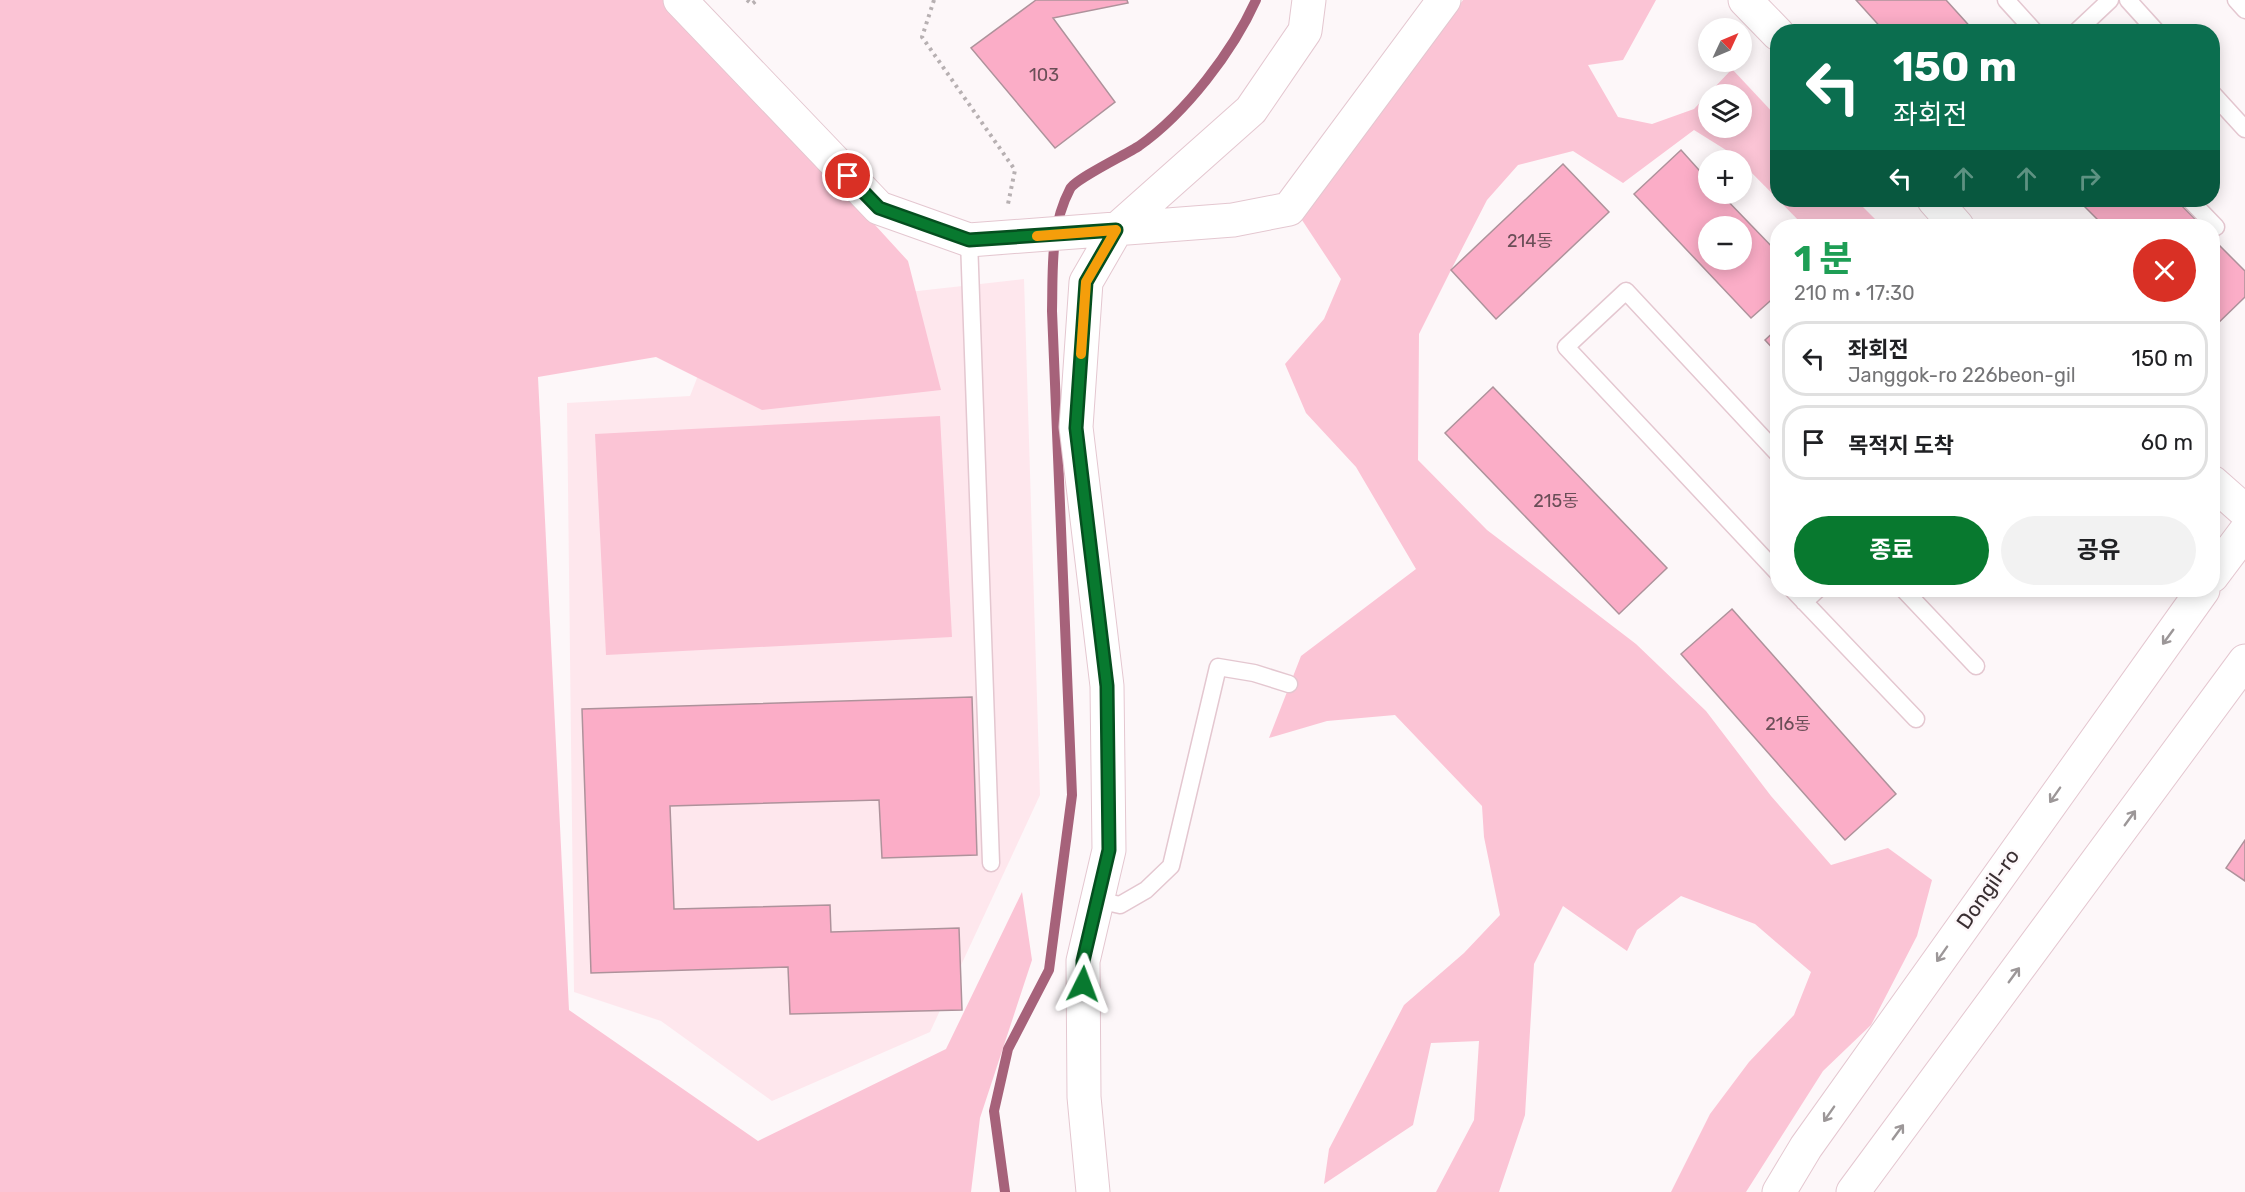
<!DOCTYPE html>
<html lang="ko">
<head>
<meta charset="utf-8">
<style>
  :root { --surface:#fff; --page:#f2f2f2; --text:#202124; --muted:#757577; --line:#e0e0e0; --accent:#08792f }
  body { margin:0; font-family:Rubik,"Noto Sans KR",sans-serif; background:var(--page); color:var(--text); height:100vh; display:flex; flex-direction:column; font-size:22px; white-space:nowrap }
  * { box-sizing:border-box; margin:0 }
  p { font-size:20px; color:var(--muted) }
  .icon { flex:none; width:33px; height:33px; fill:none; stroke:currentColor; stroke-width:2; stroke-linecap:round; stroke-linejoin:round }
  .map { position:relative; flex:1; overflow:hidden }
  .details { position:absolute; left:1770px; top:219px; width:450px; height:378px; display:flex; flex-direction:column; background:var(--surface); border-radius:24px; box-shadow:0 3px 15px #0003 }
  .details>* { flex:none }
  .guide { position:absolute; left:1770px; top:24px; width:450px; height:183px; border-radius:24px; box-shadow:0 3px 15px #0003; background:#0b6e4f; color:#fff; overflow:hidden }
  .needle { width:39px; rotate:46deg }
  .tools { position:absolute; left:1698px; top:18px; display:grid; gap:12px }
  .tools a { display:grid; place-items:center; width:54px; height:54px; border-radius:50%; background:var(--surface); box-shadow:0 3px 15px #0003; font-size:30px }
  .pin { position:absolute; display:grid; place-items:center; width:51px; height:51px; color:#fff; margin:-26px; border:3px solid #fff; border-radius:50%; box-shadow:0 2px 6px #0007 }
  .me { position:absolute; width:66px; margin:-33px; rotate:3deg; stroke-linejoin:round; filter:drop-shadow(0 0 4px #0008) }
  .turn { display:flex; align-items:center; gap:21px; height:126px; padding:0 24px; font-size:27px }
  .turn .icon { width:78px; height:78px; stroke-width:2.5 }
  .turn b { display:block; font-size:42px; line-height:51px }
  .lanes { display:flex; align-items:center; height:57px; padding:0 24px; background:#0003; justify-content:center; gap:30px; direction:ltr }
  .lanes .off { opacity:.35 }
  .round { display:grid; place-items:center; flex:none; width:63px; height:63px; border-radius:32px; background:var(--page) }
  .overview { display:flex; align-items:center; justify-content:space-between; height:102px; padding:0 24px }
  h1 { font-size:36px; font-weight:700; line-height:45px; color:#1e9e55 }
  .primary-button { display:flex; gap:12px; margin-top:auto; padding:12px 24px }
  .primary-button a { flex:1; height:69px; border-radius:36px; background:var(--accent); color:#fff; font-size:24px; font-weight:700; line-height:69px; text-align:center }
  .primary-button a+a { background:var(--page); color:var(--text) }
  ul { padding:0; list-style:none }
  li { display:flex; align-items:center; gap:18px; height:75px; margin:0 12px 9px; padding:0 12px; border:3px solid var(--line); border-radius:24px }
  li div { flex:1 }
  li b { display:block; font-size:22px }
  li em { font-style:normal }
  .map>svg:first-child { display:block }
</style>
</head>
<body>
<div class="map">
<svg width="2245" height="1192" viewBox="0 0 2245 1192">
  <rect width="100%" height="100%" fill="#fdf7f9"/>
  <path fill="#fee7ed" d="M1024,279L1040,795L930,1032L772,1101L661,1021L574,992L567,403L690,396L710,345L739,311Z"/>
  <path fill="#fbc4d5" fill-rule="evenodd" d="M0,0H669L908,261L941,390L762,410L656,357L538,377L569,1010L758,1141L946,1049L1022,892L1032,960L980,1118L971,1192H0Z
    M1463,0H1656L1623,60L1588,65L1618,117L1652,124L1694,109L1732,69L1777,117L1778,200H1856L1882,226H1804L1742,163V160L1694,130L1623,183L1573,151L1518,165L1487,200L1451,270L1419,334L1418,460L1487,530L1636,644L1706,711L1771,796L1831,865L1888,848L1932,880L1917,936L1871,1025L1823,1071L1746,1192H1671L1710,1114L1749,1062L1794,1015L1811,972L1755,924L1681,896L1637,930L1627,951L1563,906L1534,964L1525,1115L1499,1192H1436L1474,1120L1479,1041L1431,1043L1413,1125L1324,1184L1329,1149L1404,1005L1464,953L1500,915L1484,837L1482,806L1395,715L1327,721L1269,738L1301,656L1416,569L1356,467L1306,413L1285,364L1324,319L1341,279L1300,217ZM1708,94H1742V128H1708Z
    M940,416L952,637L606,655L595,434Z"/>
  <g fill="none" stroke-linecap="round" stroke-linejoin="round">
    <path stroke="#a6627a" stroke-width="10" d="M1005,1192L994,1111L1008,1049L1049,970L1072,795L1052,311C1053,269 1050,227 1070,189C1075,179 1127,154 1139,146C1186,113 1233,51 1256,0"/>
  </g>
  <path fill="#fbadc7" stroke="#ae929b" stroke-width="1.5" fill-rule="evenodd" d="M1036,0H1127L1128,3L1053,18L1115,102L1055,148L971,48Z
    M1856,0H1946L1975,32H1885Z
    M1681,150L1708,180V194H1721L1778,253V294L1751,318L1634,194ZM1708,226H1742V260H1708Z
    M1563,164L1609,212L1496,319L1451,270Z
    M2078,200H2176L2202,226H2104Z
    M2212,238L2245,271V297L2212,329Z
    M1778,328V354L1765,340Z
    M1493,387L1667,568L1619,614L1445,433Z
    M1732,609L1896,794L1845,840L1681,654Z
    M972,697L977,855L882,858L879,800L670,806L674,909L830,905L831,932L959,928L962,1010L790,1014L788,967L591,973L582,709Z
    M2245,840V881L2226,868Z"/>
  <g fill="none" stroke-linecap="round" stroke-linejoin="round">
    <g stroke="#e4c7d0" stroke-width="19">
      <path id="service" d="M2006,0L2035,32
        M2128,0L2157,32
        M2236,0L2245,10
        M2076,32L2110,0
        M2212,93L2245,129
        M2190,200L2216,227
        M969,240L991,863
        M1778,454L1626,291L1566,347L1778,573
        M1793,590L1916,719
        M1904,590L1976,666
        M1804,602L1817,590
        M1097,900L1120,905L1146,890L1171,866L1218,667L1254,673L1289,684"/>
    </g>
    <g stroke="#e4c7d0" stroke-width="35">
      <path id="minor" d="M680,0L879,208L969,240L1233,220L1289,209L1444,0
        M1745,0L1778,34
        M1934,200L1957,226
        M2212,482L2245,511
        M1093,1192L1084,1097L1083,961L1109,850L1107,686L1076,427L1086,282L1116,230L1251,110L1305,31L1309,0"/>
    </g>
    <g stroke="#e4c7d0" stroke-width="35">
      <path id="tertiary" d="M2212,576L2245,532
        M1779,1192L1806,1147L2203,590
        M1853,1192L2245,661"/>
    </g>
    <path stroke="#b7b0b2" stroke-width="4" stroke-dasharray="3 4.5" stroke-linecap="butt" d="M747,0L752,4L757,0
      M934,0L922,37L1015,170L1008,204"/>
    <use href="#service" stroke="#fff" stroke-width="16"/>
    <use href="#minor" stroke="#fff" stroke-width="33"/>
    <use href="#tertiary" stroke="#fff" stroke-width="33"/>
  </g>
  <defs><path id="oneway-shaft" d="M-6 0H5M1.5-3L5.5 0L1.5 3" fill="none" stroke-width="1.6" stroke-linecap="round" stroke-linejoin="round" transform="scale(1.5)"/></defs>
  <g stroke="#9c9798">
    <use href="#oneway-shaft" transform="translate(2168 637) rotate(126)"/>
    <use href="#oneway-shaft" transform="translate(2055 795) rotate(125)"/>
    <use href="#oneway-shaft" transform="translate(2130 818) rotate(-54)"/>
    <use href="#oneway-shaft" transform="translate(1942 954) rotate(125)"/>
    <use href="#oneway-shaft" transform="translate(2014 975) rotate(-54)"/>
    <use href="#oneway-shaft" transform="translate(1829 1114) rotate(125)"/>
    <use href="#oneway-shaft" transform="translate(1898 1132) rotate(-54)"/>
  </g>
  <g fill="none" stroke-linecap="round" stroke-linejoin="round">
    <g stroke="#054f1f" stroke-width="15">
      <path id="route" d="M848,176L879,208L969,240L1116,230L1086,282L1076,428L1107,686L1109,850L1083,961V984"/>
    </g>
    <use href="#route" stroke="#08792f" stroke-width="10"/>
    <path stroke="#f59e0b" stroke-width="10" d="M1037,236L1116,230L1086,282L1081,354"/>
  </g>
  <g text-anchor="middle" stroke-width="5" stroke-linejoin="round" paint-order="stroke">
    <g font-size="18" fill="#6a4e57">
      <text x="1044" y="81">103</text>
      <text x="1530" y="247">214동</text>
      <text x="1556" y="507">215동</text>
      <text x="1788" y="730">216동</text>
    </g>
    <g font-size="21" fill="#3a2f32" stroke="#fdf7f9">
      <text transform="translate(1988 889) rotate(-55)" y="7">Dongil-ro</text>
    </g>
  </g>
</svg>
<div class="tools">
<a><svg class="needle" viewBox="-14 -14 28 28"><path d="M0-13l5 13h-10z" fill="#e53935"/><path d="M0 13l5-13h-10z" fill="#757577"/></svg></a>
<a><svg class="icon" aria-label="layers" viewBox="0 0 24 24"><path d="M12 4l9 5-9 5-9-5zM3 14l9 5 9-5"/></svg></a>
<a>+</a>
<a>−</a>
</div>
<div class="pin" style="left:848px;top:176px;background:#d93025"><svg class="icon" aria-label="arrive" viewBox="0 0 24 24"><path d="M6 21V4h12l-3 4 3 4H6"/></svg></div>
<svg class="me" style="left:1083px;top:984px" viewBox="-20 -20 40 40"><path d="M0-17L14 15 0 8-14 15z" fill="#08792f" stroke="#fff" stroke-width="4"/></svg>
<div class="guide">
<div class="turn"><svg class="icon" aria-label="left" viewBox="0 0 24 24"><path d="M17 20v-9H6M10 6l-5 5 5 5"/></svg><div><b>150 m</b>좌회전</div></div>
<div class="lanes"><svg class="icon" aria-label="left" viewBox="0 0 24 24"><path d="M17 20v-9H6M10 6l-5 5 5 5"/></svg><svg class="icon off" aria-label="ahead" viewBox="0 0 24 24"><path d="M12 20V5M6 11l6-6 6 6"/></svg><svg class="icon off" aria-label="ahead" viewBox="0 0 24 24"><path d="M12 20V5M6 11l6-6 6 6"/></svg><svg class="icon off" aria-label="right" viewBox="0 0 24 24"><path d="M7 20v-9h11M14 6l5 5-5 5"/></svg></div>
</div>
<section class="details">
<div class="overview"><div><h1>1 분</h1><p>210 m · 17:30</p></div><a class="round" style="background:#d93025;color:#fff"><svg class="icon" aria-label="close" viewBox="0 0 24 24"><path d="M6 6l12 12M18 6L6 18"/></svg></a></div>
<ul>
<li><svg class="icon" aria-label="left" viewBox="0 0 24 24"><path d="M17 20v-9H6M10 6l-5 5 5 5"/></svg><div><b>좌회전</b><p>Janggok-ro 226beon-gil</p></div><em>150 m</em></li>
<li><svg class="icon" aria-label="arrive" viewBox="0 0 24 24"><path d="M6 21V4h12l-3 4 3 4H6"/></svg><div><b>목적지 도착</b></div><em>60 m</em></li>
</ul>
<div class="primary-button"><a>종료</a><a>공유</a></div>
</section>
</div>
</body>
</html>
